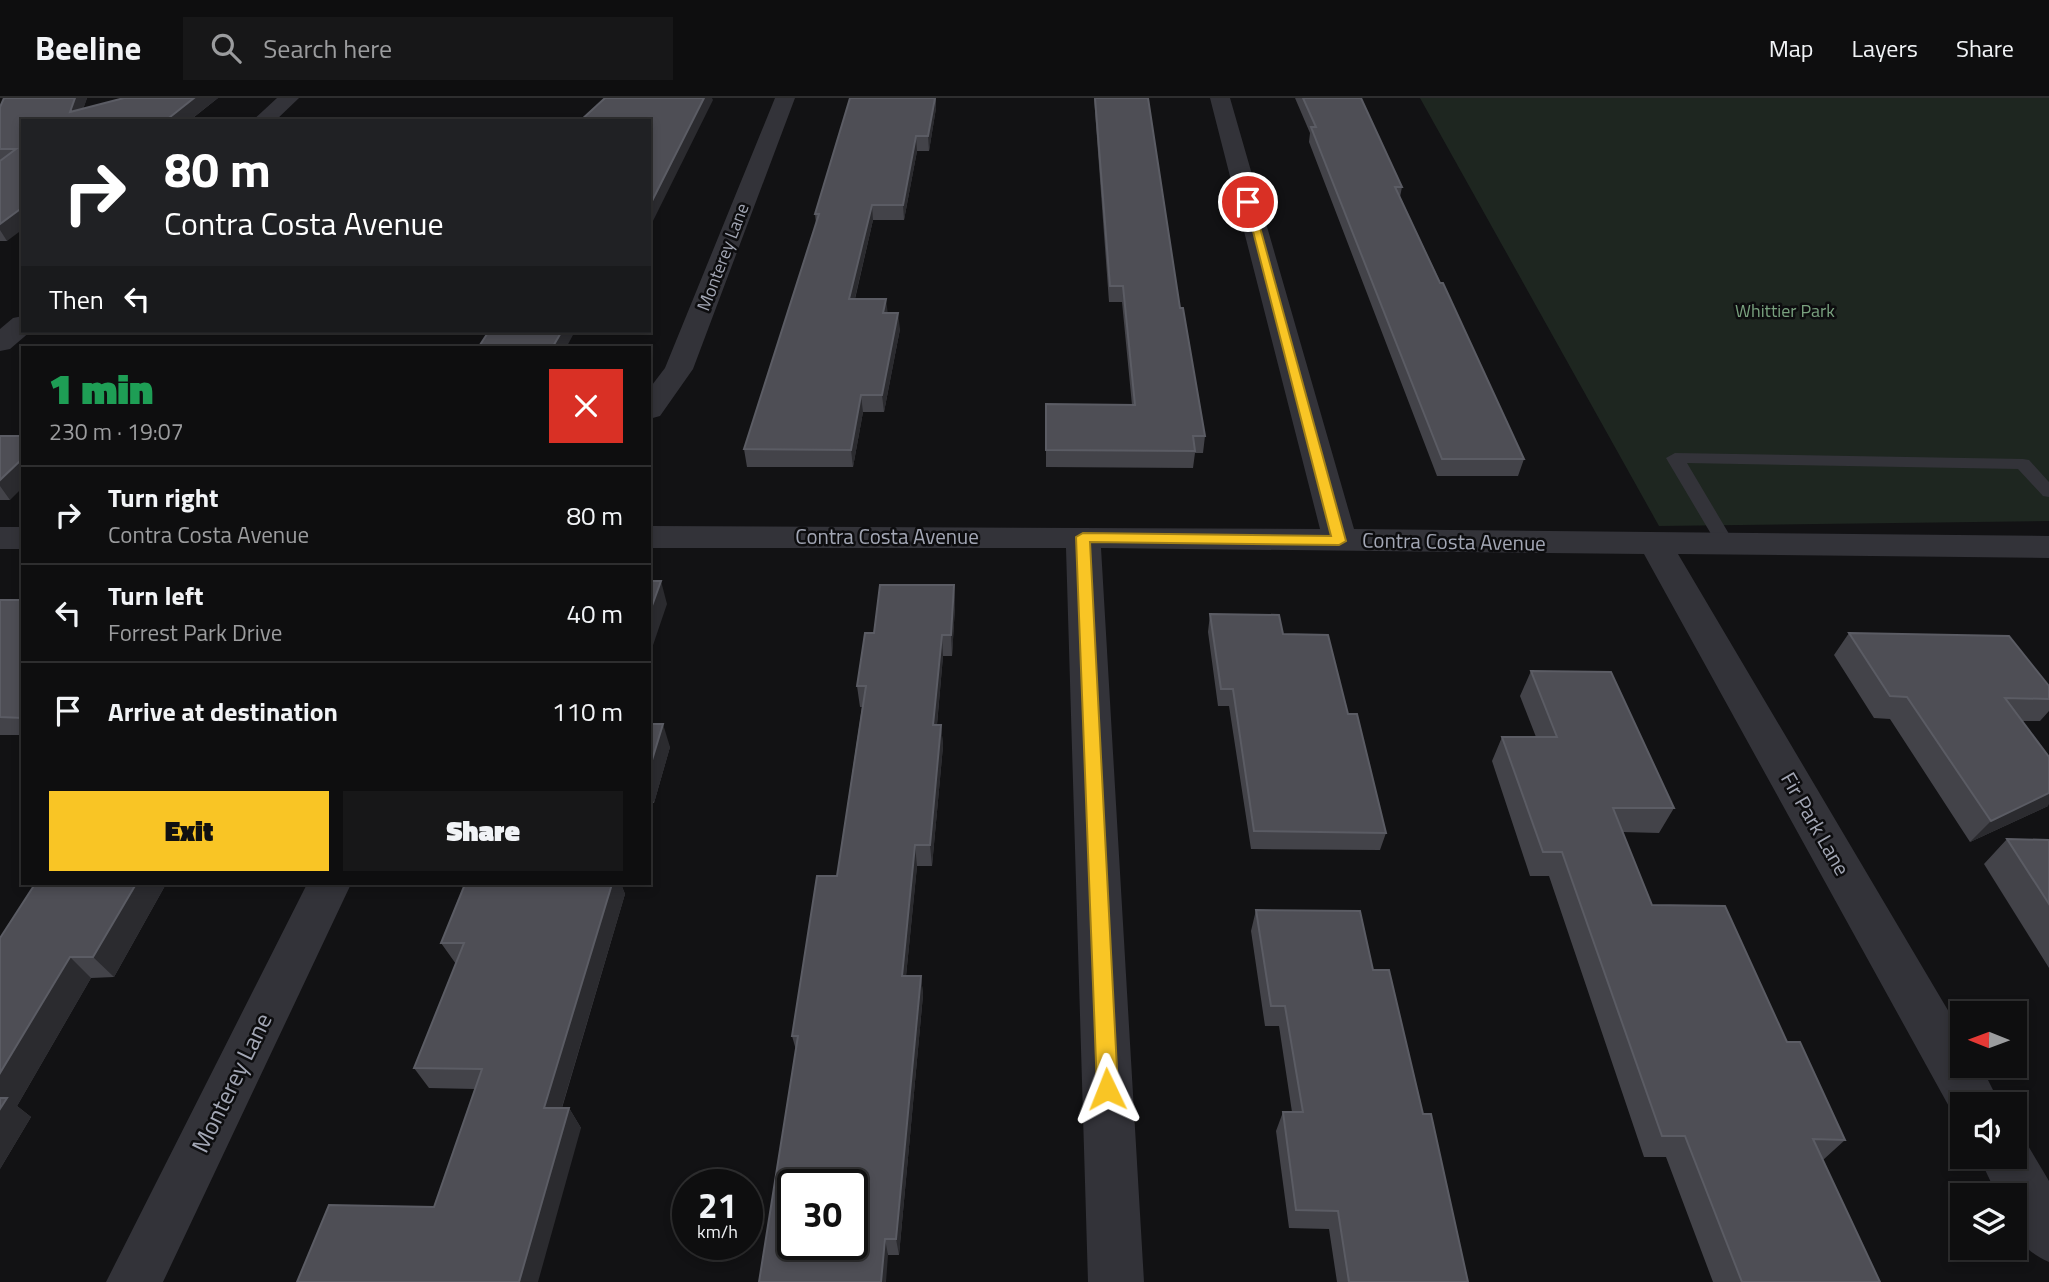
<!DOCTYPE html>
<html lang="en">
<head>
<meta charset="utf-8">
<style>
  :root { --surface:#0e0e0f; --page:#171718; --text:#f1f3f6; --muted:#9b9c9e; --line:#2e2e2f; --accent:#f9c525 }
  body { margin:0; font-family:"Titillium Web",sans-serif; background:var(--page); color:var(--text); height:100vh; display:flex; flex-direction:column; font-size:26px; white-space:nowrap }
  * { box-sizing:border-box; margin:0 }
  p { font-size:23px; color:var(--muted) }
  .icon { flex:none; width:38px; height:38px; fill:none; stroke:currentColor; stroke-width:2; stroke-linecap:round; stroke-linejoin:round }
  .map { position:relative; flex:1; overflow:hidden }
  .side { position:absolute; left:21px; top:248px; width:630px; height:539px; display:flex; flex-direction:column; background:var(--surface); border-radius:0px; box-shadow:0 4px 10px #0003,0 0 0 2px var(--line) }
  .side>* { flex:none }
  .banner { position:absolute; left:21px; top:21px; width:630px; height:214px; border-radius:0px; box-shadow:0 4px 10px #0003,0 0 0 2px var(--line); background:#202124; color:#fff; overflow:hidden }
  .needle { width:46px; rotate:271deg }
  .tools { position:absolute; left:1950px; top:903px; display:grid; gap:14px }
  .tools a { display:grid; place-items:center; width:77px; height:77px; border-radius:0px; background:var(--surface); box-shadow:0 4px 10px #0003,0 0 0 2px var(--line); font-size:35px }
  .speed { position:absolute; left:672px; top:1071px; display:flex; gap:14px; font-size:35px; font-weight:700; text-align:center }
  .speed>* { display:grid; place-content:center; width:91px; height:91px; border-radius:50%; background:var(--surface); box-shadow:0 4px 10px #0003,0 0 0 2px var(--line); line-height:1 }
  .speed small { font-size:18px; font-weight:400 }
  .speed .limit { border:4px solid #111; border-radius:10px; background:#fff; color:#111 }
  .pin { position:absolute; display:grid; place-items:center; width:60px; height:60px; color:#fff; margin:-30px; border:4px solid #fff; border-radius:50%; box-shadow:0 2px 7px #0007 }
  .me { position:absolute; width:77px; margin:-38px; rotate:358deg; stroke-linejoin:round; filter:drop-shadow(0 0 5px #0008) }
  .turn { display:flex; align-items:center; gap:24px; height:147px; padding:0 28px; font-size:32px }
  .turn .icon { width:91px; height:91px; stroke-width:2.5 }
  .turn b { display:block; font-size:49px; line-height:60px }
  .then { display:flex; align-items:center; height:66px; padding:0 28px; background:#0003; gap:14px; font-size:26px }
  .round { display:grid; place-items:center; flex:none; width:74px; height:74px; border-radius:0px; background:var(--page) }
  .summary { display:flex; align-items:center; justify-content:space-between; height:119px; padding:0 28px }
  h1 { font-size:42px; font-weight:800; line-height:52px; color:#1e9e55 }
  .primary-button { display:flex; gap:14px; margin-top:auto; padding:14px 28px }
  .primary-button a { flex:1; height:80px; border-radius:0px; background:var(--accent); color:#111; font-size:28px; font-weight:800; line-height:80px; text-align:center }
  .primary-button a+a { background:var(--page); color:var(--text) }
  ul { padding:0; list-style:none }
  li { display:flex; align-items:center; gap:21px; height:98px; padding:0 28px; border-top:2px solid var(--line) }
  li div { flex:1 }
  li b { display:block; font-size:26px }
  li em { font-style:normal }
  header { display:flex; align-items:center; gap:42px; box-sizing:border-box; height:98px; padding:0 35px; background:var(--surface); border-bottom:2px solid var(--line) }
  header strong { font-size:33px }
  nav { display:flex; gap:38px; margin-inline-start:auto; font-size:24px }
  .search { width:490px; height:63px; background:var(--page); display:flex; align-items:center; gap:18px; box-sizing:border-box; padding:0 24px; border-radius:0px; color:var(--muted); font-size:26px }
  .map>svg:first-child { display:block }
</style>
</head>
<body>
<header>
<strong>Beeline</strong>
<div class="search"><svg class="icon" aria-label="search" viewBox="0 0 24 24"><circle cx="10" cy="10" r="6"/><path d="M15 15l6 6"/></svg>Search here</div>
<nav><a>Map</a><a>Layers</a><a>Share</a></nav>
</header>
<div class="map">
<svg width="2049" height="1184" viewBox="0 0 2049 1184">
  <rect width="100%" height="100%" fill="#121214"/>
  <path fill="#1e2620" d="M1420,0H2049V423L1659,428Z"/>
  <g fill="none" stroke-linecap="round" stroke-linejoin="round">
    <path fill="#333339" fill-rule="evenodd" d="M1675,355L2023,361L2029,362L2049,384V399L2043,398L2018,371L1687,365L1735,446L1726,452L1717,446L1666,360Z"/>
    <path fill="#333339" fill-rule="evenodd" d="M277,0H299L275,23H252Z
      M775,0H795L693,271L660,318L649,321V291L665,270Z
      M1210,0H1230L1354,431L2049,438V460L1678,456L1962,936V968H1981L2000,1006H1962V1025L1957,1023L1644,456L1101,450L1144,1184H1088L1066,450H649V428L1320,431Z
      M23,218V233H31L10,251L0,253V231L13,220Z
      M0,429H23V451H0Z
      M307,786H351L163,1184H106Z
      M2014,1037L2024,1041L2049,1083V1164C2016,1150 2014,1130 2014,1097H1997L1979,1059H2014Z"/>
  </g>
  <path fill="#434349" d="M4,0H87L83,11L124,0H218L189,23H23L7,143H0V9Z
    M850,0H936V10L929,53H917L904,122H873L855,201L887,215L900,231L884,314H863L853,369H747L744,351L816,125L815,116Z
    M1094,0H1148L1180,210L1205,338L1203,355H1195L1193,370L1046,369V306L1132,307L1122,204H1109Z
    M1295,0H1361L1402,89L1400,99L1524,361L1518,378H1437L1309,44L1310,35Z
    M489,233H599L597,237Z
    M0,338L10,402H0Z
    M954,487L955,508L952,558H943L937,627H941L943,648L932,768H917L906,878H921L923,897L899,1157H888L796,952L792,938L837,778L862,609H860L857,588L874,535Z
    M0,502H23V637H0Z
    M1210,516L1283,536L1348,616L1386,735L1380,752L1251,751L1229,608H1218L1208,534Z
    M1849,535L2049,588V613L2040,623H2022L2048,708L1970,744L1890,621L1874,620L1834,557Z
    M1531,573L1674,710L1659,735L1622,734L1652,807L1787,944L1845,1042L1823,1062L1880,1184H1713L1666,1059H1644L1549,778H1530L1492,663L1502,639H1536L1520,598Z
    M649,626L670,649L654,705H649Z
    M2007,741L2049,742V870L1984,766Z
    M35,786H166L114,879L91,880L17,1008L31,1019L0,1071Z
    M465,786H621L625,796L562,1010H569L581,1030L434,1109L475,991L429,990L414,970L456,866L441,845Z
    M1256,812L1373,872L1423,1016L1468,1184H1337L1329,1131L1289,1130L1276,1033L1283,1014H1292L1279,928H1265L1251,833Z"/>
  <path fill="#2b2b2f" d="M75,0H87L79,23L70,14Z
    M194,0H218L189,23H165Z
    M704,0H712L713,2L649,131V109Z
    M935,0L936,10L929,53L928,38Z
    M916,38L917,53L904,122L903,107Z
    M872,107L873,122L851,217L849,201Z
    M23,109V131L7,143L0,132V126Z
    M886,201L888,217L883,215Z
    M898,215L900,231L884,314L882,297Z
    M562,233H572L573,237L566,250H552Z
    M861,297L863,314L853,369L851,352Z
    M23,360V389L10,402L0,388V382Z
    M661,483L667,506L649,559V516Z
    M954,487L955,508L952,558L951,537Z
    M942,537L943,558L935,648L933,627Z
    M663,626L670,649L654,705L649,693V672Z
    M941,627L943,648L932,768L930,747Z
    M2049,695V706L2048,708L1970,744L1991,723Z
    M915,747L917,768L904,898L902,878Z
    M136,786H166L114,879L93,859Z
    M609,786H621L625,796L556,1029L544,1010Z
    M70,859L91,880L17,1008L31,1019L0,1071V975Z
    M921,878L923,897L899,1157L896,1141Z
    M569,1010L581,1030L538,1184H519Z
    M885,1141L888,1157L886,1184H881Z"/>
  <path fill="#4e4e55" stroke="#5b5c64" stroke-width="2" fill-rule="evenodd" d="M4,0H75L70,14L124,0H194L165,23H23V109L0,126V63L16,51H0V9Z
    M605,0H704L649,109V23H580Z
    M850,0H935L928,38H916L903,107H872L849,201H886L883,215H898L882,297H861L851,352L744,351L819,116H815Z
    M1095,0H1148L1180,210H1183L1205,338H1193L1195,353L1046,352V306L1135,307L1123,188H1110Z
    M1303,0H1361L1402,89H1395L1440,185H1443L1524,361H1442L1311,29H1316Z
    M489,233H562L552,250H478Z
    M0,338H23V360L0,382Z
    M649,483H661L649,516Z
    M880,487H954L951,537H942L933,627H941L930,747H915L902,878H921L896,1141H885L881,1184H759L798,938H792L817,778H837L866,588H857L865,535H874ZM793,1087H852V1146H793Z
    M0,502H23V620L0,619Z
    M1210,516L1279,517L1283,536L1328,537L1348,616H1357L1386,735L1254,733L1233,591H1221Z
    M1849,535L2009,538L2049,588V601L2005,600L2049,659V695L1991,723L1907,599L1890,598Z
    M1531,573L1611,574L1674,710H1613L1652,807L1725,808L1787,944H1800L1845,1042L1813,1041L1880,1184H1742L1685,1038H1662L1562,754H1543L1502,639H1557Z
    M649,626H663L649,672Z
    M2007,741L2049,742V806Z
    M35,786H136L93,859H70L0,975V840Z
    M465,786H612L544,1010H569L519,1184H297L329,1107L434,1109L482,971L414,970L464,845H441Z
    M1256,812L1360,813L1373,872H1389L1423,1016H1431L1468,1184H1349L1338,1113L1296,1112L1283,1014H1303L1285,908H1271Z
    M0,1000H7L0,1011Z"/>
  <path fill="#f9c525" stroke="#a28018" stroke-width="2" d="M1245,102L1253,104L1346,443L1339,447L1090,444L1118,991L1114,998L1107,1001L1100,998L1097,991L1076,439L1083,435L1331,438Z"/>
  <g text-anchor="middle" stroke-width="5" stroke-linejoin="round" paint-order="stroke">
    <g font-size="18" fill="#a3a7b5" stroke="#0d0d0f">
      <text transform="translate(723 159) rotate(-69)" y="6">Monterey Lane</text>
    </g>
    <g font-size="18" fill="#79a17f" stroke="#0d0d0f">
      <text x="1785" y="219">Whittier Park</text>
    </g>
    <g font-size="21" fill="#a3a7b5" stroke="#0d0d0f">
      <text x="887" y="446">Contra Costa Avenue</text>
      <text transform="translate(1454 444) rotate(1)" y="7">Contra Costa Avenue</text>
      <text transform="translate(1815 726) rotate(60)" y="7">Fir Park Lane</text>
    </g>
    <g font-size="24" fill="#a3a7b5" stroke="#0d0d0f">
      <text transform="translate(232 985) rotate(-64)" y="8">Monterey Lane</text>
    </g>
  </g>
</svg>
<div class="tools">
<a><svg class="needle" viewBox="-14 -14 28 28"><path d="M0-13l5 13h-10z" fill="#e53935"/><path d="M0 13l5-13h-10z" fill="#9b9c9e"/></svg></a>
<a><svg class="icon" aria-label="sound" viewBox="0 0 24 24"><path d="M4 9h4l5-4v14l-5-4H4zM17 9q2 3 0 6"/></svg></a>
<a><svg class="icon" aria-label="layers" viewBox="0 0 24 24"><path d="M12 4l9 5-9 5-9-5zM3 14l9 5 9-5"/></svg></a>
</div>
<div class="speed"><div>21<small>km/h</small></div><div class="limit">30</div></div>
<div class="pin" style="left:1248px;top:104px;background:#d93025"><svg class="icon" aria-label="arrive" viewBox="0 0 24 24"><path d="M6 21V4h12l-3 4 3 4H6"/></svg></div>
<svg class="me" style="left:1107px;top:991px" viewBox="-20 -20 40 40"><path d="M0-17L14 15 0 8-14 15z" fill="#f9c525" stroke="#fff" stroke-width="4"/></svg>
<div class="banner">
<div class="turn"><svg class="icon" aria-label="right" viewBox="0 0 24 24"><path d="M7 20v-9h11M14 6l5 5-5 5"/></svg><div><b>80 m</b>Contra Costa Avenue</div></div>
<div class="then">Then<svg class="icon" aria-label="left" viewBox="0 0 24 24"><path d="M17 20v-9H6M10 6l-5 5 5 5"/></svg></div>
</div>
<section class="side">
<div class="summary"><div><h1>1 min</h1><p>230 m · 19:07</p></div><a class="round" style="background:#d93025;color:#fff"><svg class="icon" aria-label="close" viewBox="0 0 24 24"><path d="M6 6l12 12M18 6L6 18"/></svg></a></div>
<ul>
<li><svg class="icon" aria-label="right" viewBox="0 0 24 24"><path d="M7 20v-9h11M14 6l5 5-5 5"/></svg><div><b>Turn right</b><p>Contra Costa Avenue</p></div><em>80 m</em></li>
<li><svg class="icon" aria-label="left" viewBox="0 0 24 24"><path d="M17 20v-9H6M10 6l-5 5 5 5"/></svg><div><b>Turn left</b><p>Forrest Park Drive</p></div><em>40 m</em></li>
<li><svg class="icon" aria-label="arrive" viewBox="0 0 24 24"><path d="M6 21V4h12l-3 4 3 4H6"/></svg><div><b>Arrive at destination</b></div><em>110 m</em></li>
</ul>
<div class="primary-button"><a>Exit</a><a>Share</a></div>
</section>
</div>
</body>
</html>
